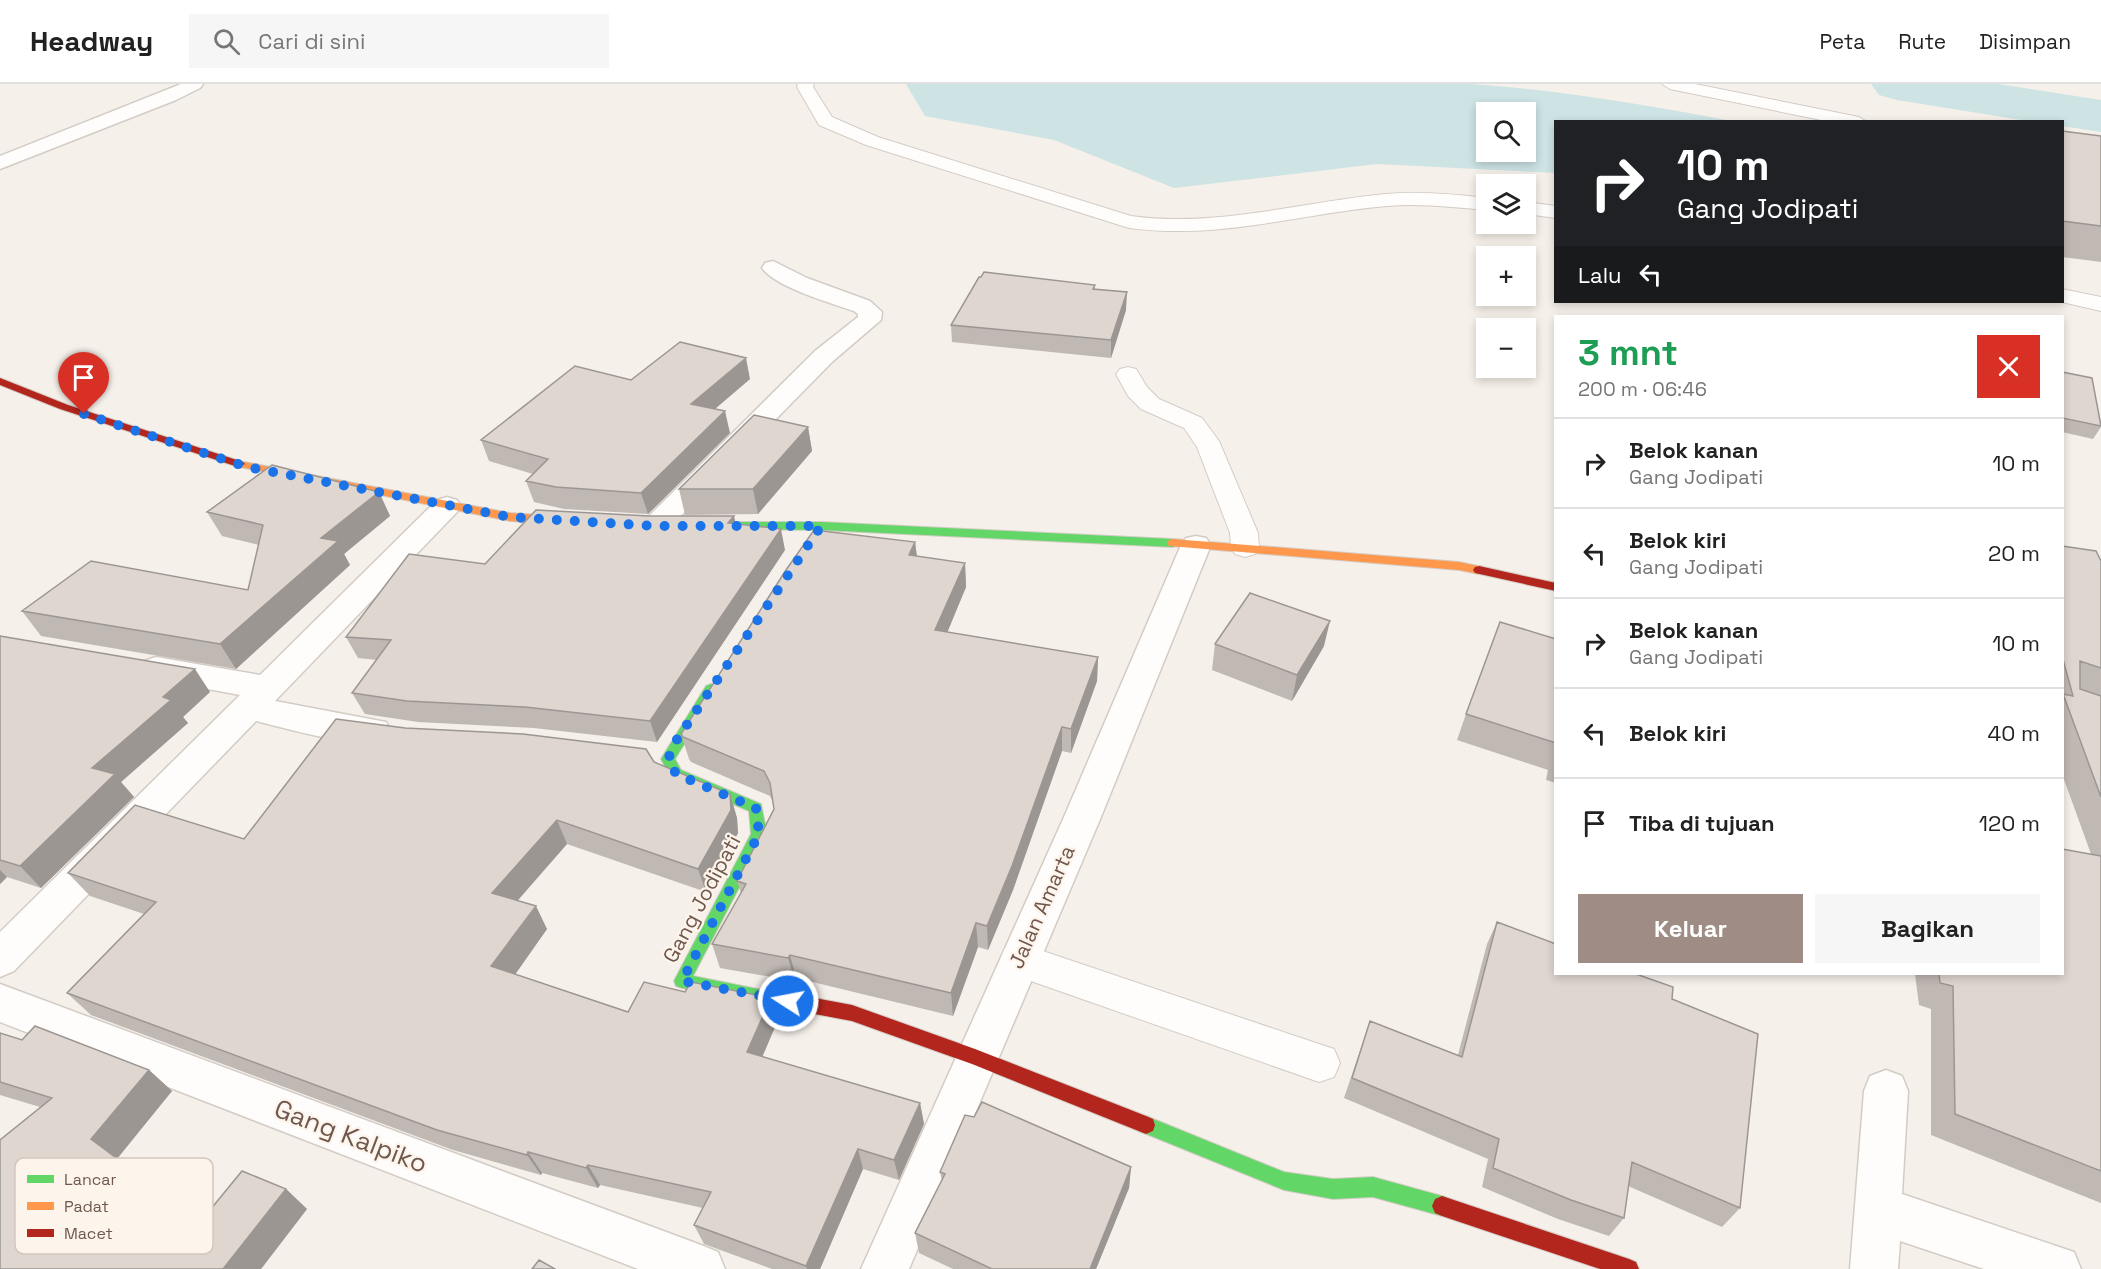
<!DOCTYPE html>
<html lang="id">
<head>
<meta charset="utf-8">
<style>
  :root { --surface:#fff; --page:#f6f6f6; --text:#222; --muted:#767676; --line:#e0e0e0; --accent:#9f8d85 }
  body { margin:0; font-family:"Space Grotesk",sans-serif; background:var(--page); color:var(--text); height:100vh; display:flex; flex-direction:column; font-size:22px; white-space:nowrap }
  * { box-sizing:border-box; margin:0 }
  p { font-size:20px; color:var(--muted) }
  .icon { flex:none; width:33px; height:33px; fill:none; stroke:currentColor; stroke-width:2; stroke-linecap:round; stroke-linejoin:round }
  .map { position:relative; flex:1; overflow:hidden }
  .details { position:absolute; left:1554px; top:231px; width:510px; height:660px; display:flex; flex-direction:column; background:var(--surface); border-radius:0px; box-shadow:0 3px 9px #0003 }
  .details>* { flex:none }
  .hud { position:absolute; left:1554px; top:36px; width:510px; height:183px; border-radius:0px; box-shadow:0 3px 9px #0003; background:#202124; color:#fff; overflow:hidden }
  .buttons { position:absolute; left:1476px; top:18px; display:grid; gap:12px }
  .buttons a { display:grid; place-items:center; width:60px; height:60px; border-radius:0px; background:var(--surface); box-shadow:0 3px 9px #0003; font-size:30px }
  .pin { position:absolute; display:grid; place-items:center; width:51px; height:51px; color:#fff; margin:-62px -26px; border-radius:50% 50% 50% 0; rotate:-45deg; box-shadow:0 0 6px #0007 }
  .pin .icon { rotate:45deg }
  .me { position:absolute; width:66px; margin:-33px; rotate:281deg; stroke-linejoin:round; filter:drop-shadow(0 0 4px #0008) }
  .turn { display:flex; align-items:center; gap:21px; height:126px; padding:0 24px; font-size:27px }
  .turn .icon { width:78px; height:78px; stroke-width:2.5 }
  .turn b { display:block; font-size:42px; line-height:51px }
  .then { display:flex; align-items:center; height:57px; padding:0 24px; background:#0003; gap:12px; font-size:22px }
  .round { display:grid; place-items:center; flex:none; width:63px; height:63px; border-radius:0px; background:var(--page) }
  .head { display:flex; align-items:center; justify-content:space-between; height:102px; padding:0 24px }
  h1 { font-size:36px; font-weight:700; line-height:45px; color:#1e9e55 }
  .button { display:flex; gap:12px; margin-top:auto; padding:12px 24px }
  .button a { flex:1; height:69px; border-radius:0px; background:var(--accent); color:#fff; font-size:24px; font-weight:700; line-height:69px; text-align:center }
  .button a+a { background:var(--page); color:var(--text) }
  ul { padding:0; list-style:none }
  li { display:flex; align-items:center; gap:18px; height:90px; padding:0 24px; border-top:2px solid var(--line) }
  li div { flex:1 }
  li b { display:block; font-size:22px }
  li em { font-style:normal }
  header { display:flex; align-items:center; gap:36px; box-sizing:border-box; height:84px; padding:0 30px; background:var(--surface); border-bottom:2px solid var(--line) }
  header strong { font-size:28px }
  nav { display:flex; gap:33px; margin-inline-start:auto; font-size:21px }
  .search { width:420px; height:54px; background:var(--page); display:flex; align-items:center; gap:15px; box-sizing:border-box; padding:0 21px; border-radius:0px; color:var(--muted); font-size:22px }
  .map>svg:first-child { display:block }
</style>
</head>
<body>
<header>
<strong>Headway</strong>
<div class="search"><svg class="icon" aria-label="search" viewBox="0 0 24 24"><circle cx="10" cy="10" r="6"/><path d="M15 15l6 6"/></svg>Cari di sini</div>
<nav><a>Peta</a><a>Rute</a><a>Disimpan</a></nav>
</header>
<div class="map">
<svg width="2101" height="1185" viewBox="0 0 2101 1185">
  <rect width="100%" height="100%" fill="#f6f0ea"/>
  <path fill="#cde3e4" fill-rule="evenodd" d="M906,0H1472C1559,6 1646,21 1732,37L1556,38L1555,89L1377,80L1174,104L1054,56L925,32ZM1486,28H1526V68H1486Z"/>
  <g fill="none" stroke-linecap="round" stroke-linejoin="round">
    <path fill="#cde3e4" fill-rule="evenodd" d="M1871,0H1998L2101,16V48L2062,42V38H2034L1897,16L1879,11Z"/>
    <g stroke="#d3ccc5" stroke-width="2">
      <path id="lane" d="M798,0H814L813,3L832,33L878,53L1131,132C1218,144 1300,118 1386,110C1419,107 1453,110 1486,114V126C1453,123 1420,119 1387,122C1296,130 1222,156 1129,144L866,61L819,41L797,3Z
        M1662,0H1695L1859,33L1867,38H1831L1670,5Z
        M1526,118L1556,122V134L1526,130Z
        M2062,205L2101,213V227L2062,218Z
        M1128,283L1136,285L1147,303L1159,315L1202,334L1219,357L1258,449L1259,464L1255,470L1245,473L1235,470L1231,464L1230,449L1197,363L1184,344L1141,325L1128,312L1116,290L1120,285Z
        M1019,859L1319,960L1334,965L1340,979L1334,993L1319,998L1005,888L1000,876L1005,864Z"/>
    </g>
    <g stroke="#d3ccc5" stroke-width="3">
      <path id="street" d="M181,0H203L200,4L176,16L0,85V72Z
        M773,177L807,194L870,217L882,228L881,236L833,277L665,448L655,451L645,448L641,442L645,436L815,267L858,233V230L854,227C831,219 775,203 762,184L765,179Z
        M447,413L457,416L461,422L457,428L275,617L386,638L391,647L386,656C356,665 288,645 256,637L14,887L0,893V848L240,611L144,593L140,585L144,577L156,573L260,591L437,416Z
        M1196,452L1206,454L1211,461L1101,733L909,1185H861L1064,733L1181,461L1186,454Z
        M0,900L701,1161L718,1168L725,1185H638L0,938Z
        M1886,986L1902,992L1908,1007L1902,1110L2074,1168L2081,1185H1984L1900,1157L1898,1185H1850L1864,1007L1870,992Z"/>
    </g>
    <g stroke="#d4cdc6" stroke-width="2">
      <path id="fast" d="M708,438H821L1173,455L1179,459L1173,463L821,446L704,445L702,442L704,439Z
        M711,600L718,605L675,675L681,686L761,720L767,750L693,892L778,909L781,914L778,919L772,922L682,904L676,902L674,897L751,750L749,727L671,694L661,675L706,602Z
        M1146,1032L1284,1088L1333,1095L1373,1093L1442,1112L1449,1115L1452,1122L1449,1129L1442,1132L1373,1113L1333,1115L1284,1106L1139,1047L1137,1041L1139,1035Z"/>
    </g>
    <g stroke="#d4cdc6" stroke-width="2">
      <path id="slow" d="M239,377L510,429L573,433L579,437L573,441L510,437L235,382L233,380Z
        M1173,455L1459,478L1483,483L1485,486L1479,490L1459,486L1169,462L1167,459L1169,456Z"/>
    </g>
    <g stroke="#d4cdc6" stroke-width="2">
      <path id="jam" d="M0,294L68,321L243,378L245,380L239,383L235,382L60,325L0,301Z
        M1479,482L1556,499V507L1475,489L1473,486L1475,483Z
        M772,906L852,921L975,965L1146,1032L1153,1035L1155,1041L1153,1047L1146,1050L972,980L852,937L772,922L766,919L763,914L766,909Z
        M1442,1112L1629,1175L1636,1178L1639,1185H1600L1442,1132L1435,1129L1432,1122L1435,1115Z"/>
    </g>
    <use href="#lane" fill="#fefdfc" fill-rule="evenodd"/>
    <use href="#street" fill="#fefdfc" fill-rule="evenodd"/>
    <use href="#fast" fill="#63d668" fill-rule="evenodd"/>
    <use href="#slow" fill="#ff974d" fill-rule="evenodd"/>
    <use href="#jam" fill="#b3261e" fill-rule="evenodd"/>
  </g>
  <path fill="#c0b8b3" d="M2062,47L2101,52V178L2062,173Z
    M1095,201V206L1126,226L1111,274L952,258L951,241Z
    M2062,288L2101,339V343L2093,355L2062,348Z
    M750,295L715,325L730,349L648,430L564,425L534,418L526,397L533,390L489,377L481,356L631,296Z
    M808,343L812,367L758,430L685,431L679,405Z
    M379,408L390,432L344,470L350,481L236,585L41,552L22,527L248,506L259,461L222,452L207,428Z
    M736,440L785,466L657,658L534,644L418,638L365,630L352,609L377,576L358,574L346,553L485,480Z
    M915,458L917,472L965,479L966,503L947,548L1098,573L1097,597L1071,669L1062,667L1013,806L988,866L978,863L953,932L796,894L795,897L720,884L712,860L741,809L737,797L774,725L773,718L770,712L691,678L689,675L681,650Z
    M2062,462L2101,477V1119L1931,1051V925L1919,921L1915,890H2062L2091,770L2062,690Z
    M0,552L210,608L183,633L188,639L121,698L134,713L41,804L7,793L0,800Z
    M1556,555V699L1546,696L1548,686L1457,656L1466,630Z
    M1215,560L1324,562L1292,617L1212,586Z
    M654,678L730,710L737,734L738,749L706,808L567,760L518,816L547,845L515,890L628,928L778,936L762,973L920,1019L924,1040L899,1096L863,1085L820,1185H772L704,1160L694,1141L703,1124L600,1101L598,1104L542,1089L541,1091L453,1066L91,931L67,909L144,830L90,812L68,789L244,755Z
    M1497,838L1672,915L1740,1124L1722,1143L1628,1102L1624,1134L1609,1152L1558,1135L1482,1103L1488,1075L1344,1014L1370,937L1458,971L1487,860Z
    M0,949L22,956L149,986L172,1007L117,1074L201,1137L286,1105L307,1125L261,1185H0L40,1023L0,1011Z
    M1131,1083L1129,1104L1096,1185H953L919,1169L915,1149L942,1097L940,1088Z"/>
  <path fill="#9c9692" d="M1127,208L1126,226L1111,274V256Z
    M746,274L750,295L696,341L691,320Z
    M725,327L730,349L648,430L641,409Z
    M808,343L812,367L758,430L753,405Z
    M379,408L390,432L344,470L350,481L236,585L220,560L321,454Z
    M734,432L739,453L728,439Z
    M781,445L785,466L657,658L650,637Z
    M915,458L918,482L909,471Z
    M965,479L966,503L938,571L935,546Z
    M1330,537L1324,562L1292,617L1297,591Z
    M1098,573L1097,597L1071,669V645Z
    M195,585L210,608L183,633L188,639L121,698L134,713L41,804L20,782L92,684L163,613Z
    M1062,643V667L1013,806L988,866L987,842Z
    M730,710L737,734L738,749L706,808L698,785Z
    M557,736L567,760L504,832L492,809Z
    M0,786L7,793L0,800Z
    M536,822L547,845L505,905L491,882Z
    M976,839L978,863L953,932L951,909Z
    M790,871L796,894L795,897L788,874Z
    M771,914L778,936L755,990L747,968Z
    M149,986L172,1007L117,1075L91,1055Z
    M920,1019L924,1040L899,1096L894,1076Z
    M858,1065L863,1085L820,1185H807L806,1182Z
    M528,1068L542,1089L541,1091L527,1071Z
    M588,1081L600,1101L598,1104L586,1084Z
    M1131,1083L1129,1104L1096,1185H1090Z
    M286,1105L307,1125L261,1185H223Z"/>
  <path fill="#dfd6d0" stroke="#9c9692" stroke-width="1.5" d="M2062,47L2101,52V142L2062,137Z
    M984,188L1095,201L1093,205L1127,208L1111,256L951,241L979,193H981Z
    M680,258L746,274L691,320L725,327L641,409L556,403L526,397L548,375L481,356L575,282L631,296Z
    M2062,288L2092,294L2101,342L2062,334Z
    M754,331L808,343L753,405H679Z
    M272,381L379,408L321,454L338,457L220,560L22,527L91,477L248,506L263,441L207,428Z
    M536,426L649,432H734L728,439L781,445L650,637L525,623L407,617L352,609L391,556L346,553L409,470L485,480Z
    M814,446L915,458L909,471L965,479L935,546L1098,573L1071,645L1062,643L1012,782L987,842L976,839L951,909L790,871L788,874L712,860L746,800L737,797L774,725L770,699L764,687L683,653L681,650L786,486Z
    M2062,462L2096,467L2101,477V584L2080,577V605L2101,612V713L2063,610L2073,612L2062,572Z
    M1250,509L1330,537L1297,591L1215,560Z
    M1500,538L1556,555V659L1466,630Z
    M0,552L195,585L163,613L171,616L92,684L115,690L20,782L0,776Z
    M336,635L405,644L523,650L646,665L654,678L730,710L731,726L698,785L557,736L492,809L536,822L491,882L628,928L644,898L685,908L691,898L771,914L747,968L920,1019L894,1076L858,1065L806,1182L694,1141L711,1108L588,1081L586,1084L528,1068L527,1071L437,1046L67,909L156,818L68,789L135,721L244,755Z
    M2062,765L2101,772V1087L1955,1030L1953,902L1940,899L1939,890H2062Z
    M1497,838L1556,860V890H1636L1673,903L1672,915L1758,950L1740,1124L1632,1078L1624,1134L1571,1116L1493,1084L1499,1055L1352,994L1370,937L1462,973Z
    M35,942L149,986L91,1055L201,1137L242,1087L286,1105L223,1185H0V1056L52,1014L0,998V949L22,956Z
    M982,1018L1131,1083L1090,1185H992L915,1149L945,1090L940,1088L965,1031L974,1033Z
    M539,1176L555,1185H532Z"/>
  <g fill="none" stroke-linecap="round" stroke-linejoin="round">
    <path stroke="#1a73e8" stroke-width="10" stroke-dasharray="0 18" d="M84,330L247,383L510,433L655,442H821L676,657L668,675L676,690L756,724L759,750L682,897L788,917"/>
  </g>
  <g text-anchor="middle" stroke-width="4.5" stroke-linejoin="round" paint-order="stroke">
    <g font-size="21" fill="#70584e" stroke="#fdf5ec">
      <text transform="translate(702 815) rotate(-62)" y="7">Gang Jodipati</text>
      <text transform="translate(1042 823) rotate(-66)" y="7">Jalan Amarta</text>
    </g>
    <g font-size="26" fill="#70584e" stroke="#fdf5ec">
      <text transform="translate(351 1052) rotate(21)" y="9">Gang Kalpiko</text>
    </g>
  </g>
  <rect x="15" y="1074" width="198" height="96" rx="9" fill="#fdf5ec" stroke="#d3c6bd" stroke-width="1.5"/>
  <rect x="27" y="1091" width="27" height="8" fill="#63d668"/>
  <rect x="27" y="1118" width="27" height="8" fill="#ff974d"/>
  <rect x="27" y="1145" width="27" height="8" fill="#b3261e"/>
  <g font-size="16" fill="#70584e">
    <text x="64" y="1101">Lancar</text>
    <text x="64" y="1128">Padat</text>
    <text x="64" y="1155">Macet</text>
  </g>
</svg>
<div class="buttons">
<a><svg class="icon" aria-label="search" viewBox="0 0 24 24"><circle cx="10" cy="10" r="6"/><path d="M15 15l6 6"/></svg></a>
<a><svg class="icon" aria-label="layers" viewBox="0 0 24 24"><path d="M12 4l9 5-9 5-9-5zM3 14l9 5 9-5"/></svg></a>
<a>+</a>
<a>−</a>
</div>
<div class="pin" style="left:84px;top:330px;background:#d93025"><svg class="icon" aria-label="arrive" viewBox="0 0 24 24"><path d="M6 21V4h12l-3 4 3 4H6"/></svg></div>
<svg class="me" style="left:788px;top:917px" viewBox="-20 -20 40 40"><circle r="17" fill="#1a73e8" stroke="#fff" stroke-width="3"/><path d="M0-11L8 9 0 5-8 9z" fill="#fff"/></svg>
<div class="hud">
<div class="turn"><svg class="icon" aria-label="right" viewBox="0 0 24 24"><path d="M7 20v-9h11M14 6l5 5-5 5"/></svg><div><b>10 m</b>Gang Jodipati</div></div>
<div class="then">Lalu<svg class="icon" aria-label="left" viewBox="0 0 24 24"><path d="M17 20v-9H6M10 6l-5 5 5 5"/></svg></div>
</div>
<section class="details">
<div class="head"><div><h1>3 mnt</h1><p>200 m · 06:46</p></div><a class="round" style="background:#d93025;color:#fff"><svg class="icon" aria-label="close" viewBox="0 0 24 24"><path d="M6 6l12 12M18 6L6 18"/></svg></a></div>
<ul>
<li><svg class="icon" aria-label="right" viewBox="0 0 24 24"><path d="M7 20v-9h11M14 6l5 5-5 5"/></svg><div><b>Belok kanan</b><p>Gang Jodipati</p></div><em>10 m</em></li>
<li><svg class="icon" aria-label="left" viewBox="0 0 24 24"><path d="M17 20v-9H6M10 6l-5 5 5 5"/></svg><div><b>Belok kiri</b><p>Gang Jodipati</p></div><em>20 m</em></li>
<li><svg class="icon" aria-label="right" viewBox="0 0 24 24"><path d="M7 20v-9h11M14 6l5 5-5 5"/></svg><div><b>Belok kanan</b><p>Gang Jodipati</p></div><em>10 m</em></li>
<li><svg class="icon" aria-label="left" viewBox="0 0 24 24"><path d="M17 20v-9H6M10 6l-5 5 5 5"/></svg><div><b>Belok kiri</b></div><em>40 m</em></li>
<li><svg class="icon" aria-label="arrive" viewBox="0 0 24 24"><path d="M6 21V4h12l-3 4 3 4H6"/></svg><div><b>Tiba di tujuan</b></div><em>120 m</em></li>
</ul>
<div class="button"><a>Keluar</a><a>Bagikan</a></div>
</section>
</div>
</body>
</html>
